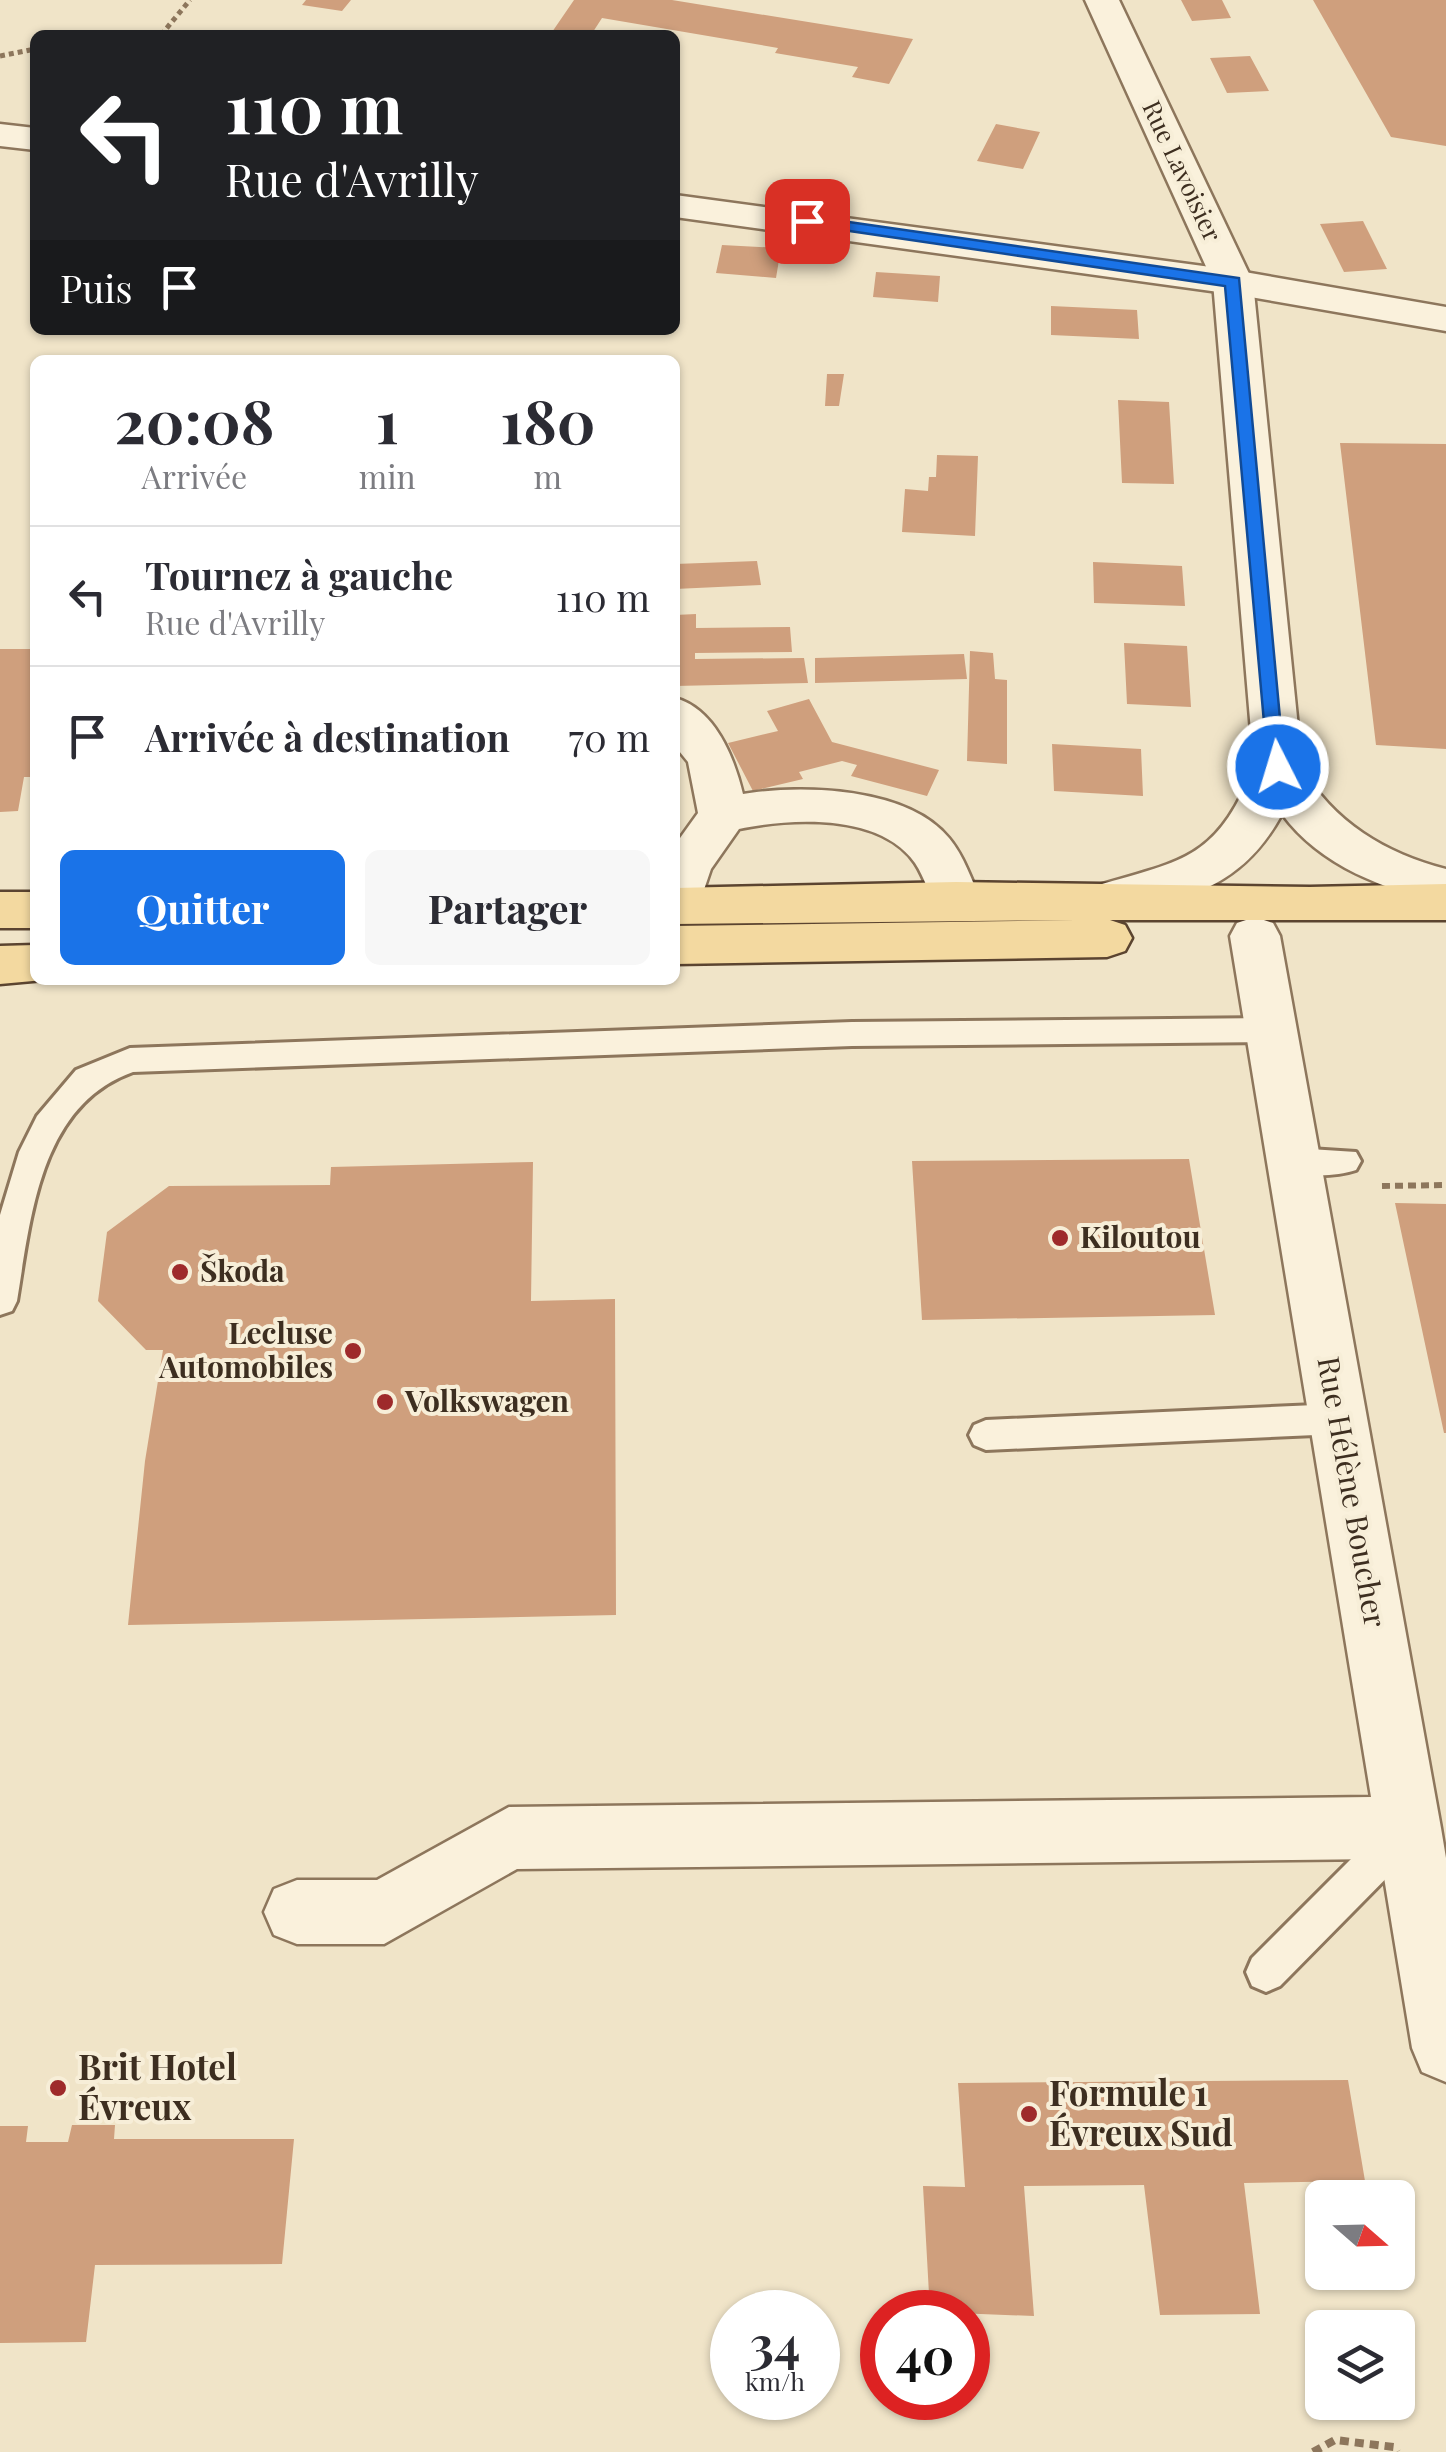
<!DOCTYPE html>
<html lang="fr">
<head>
<meta charset="utf-8">
<style>
  :root { --surface:#fff; --page:#f7f7f7; --text:#2b2b33; --muted:#7c7c81; --line:#e1e1e2; --accent:#1a73e8 }
  body { margin:0; font-family:"Playfair Display",serif; background:var(--page); color:var(--text); height:100vh; display:flex; flex-direction:column; font-size:38px; white-space:nowrap }
  * { box-sizing:border-box; margin:0 }
  p { font-size:32px; color:var(--muted) }
  .icon { flex:none; width:55px; height:55px; fill:none; stroke:currentColor; stroke-width:2; stroke-linecap:round; stroke-linejoin:round }
  .map { position:relative; flex:1; overflow:hidden }
  .drawer { position:absolute; left:30px; top:355px; width:650px; height:630px; display:flex; flex-direction:column; background:var(--surface); border-radius:15px; box-shadow:0 2px 8px #0004 }
  .drawer>* { flex:none }
  .guide { position:absolute; left:30px; top:30px; width:650px; height:305px; border-radius:15px; box-shadow:0 2px 8px #0004; background:#202124; color:#fff; overflow:hidden }
  .needle { width:65px; rotate:110deg }
  .controls { position:absolute; left:1305px; top:2180px; display:grid; gap:20px }
  .controls a { display:grid; place-items:center; width:110px; height:110px; border-radius:15px; background:var(--surface); box-shadow:0 2px 8px #0004; font-size:50px }
  .speed { position:absolute; left:710px; top:2290px; display:flex; gap:20px; font-size:50px; font-weight:700; text-align:center }
  .speed>* { display:grid; place-content:center; width:130px; height:130px; border-radius:50%; background:var(--surface); box-shadow:0 2px 8px #0004; line-height:1 }
  .speed small { font-size:25px; font-weight:400 }
  .speed .limit { border:15px solid #d22; background:#fff; color:#111 }
  .pin { position:absolute; display:grid; place-items:center; width:85px; height:85px; color:#fff; margin:-42px; border-radius:20px; box-shadow:0 5px 15px #0006 }
  .me { position:absolute; width:110px; margin:-55px; rotate:355deg; stroke-linejoin:round; filter:drop-shadow(0 0 8px #0008) }
  .turn { display:flex; align-items:center; gap:35px; height:210px; padding:0 30px; font-size:45px }
  .turn .icon { width:130px; height:130px; stroke-width:2.5 }
  .turn b { display:block; font-size:70px; line-height:85px }
  .then { display:flex; align-items:center; height:95px; padding:0 30px; background:#0003; gap:20px; font-size:38px }
  .eta { display:flex; justify-content:space-evenly; align-items:center; height:170px; text-align:center }
  .eta b { font-size:60px; font-weight:700; line-height:70px }
  .button { display:flex; gap:20px; margin-top:auto; padding:20px 30px }
  .button a { flex:1; height:115px; border-radius:15px; background:var(--accent); color:#fff; font-size:40px; font-weight:700; line-height:115px; text-align:center }
  .button a+a { background:var(--page); color:var(--text) }
  ul { padding:0; list-style:none }
  li { display:flex; align-items:center; gap:30px; height:140px; padding:0 30px; border-top:2px solid var(--line) }
  li div { flex:1 }
  li b { display:block; font-size:38px }
  li em { font-style:normal }
  .map>svg:first-child { display:block }
</style>
</head>
<body>
<div class="map">
<svg width="1446" height="2452" viewBox="0 0 1446 2452">
  <rect width="100%" height="100%" fill="#f0e4c8"/>
  <path fill="#cf9f7d" d="M306,0H351L342,11L302,5Z
    M574,0H672L913,39L889,84L852,77L858,67L775,53L778,48L602,18L591,35H550Z
    M1181,0H1222L1231,18L1192,21Z
    M1313,0H1446V146L1391,137Z
    M1250,56L1269,91L1227,93L1210,58Z
    M996,124L1040,132L1023,169L977,161Z
    M1363,221L1387,269L1344,272L1320,224Z
    M722,245L781,248L776,278L716,273Z
    M876,272L940,276L938,302L873,297Z
    M1051,306L1137,310L1139,339L1051,335Z
    M827,374H844L839,406H825Z
    M1118,400L1169,402L1174,484L1122,483Z
    M1340,443L1446,444V749L1376,745Z
    M937,455L978,456L975,536L902,532L905,489L928,491L929,477H936Z
    M757,561L761,585L675,589V564Z
    M1093,562L1182,566L1185,606L1094,603Z
    M696,614V628L790,627L792,652L695,653V659L804,658L808,683L675,686V615Z
    M1124,643L1187,646L1191,707L1127,704Z
    M0,649H35V777H24L18,811L0,812Z
    M970,651L993,653L995,679L1007,680V764L967,761Z
    M964,654L967,679L815,683V658Z
    M809,699L832,742L939,770L927,796L851,776L857,765L842,761L799,772L803,779L753,791L728,743L778,731L767,711Z
    M1052,744L1141,749L1143,796L1054,791Z
    M1189,1159L1215,1315L922,1320L912,1161Z
    M533,1162L531,1301L615,1299L616,1615L128,1625L145,1461L163,1350H146L98,1301L107,1232L169,1186L330,1185L331,1167Z
    M1395,1203L1446,1204V1433H1444Z
    M1348,2080L1365,2181L1244,2183L1260,2314L1160,2315L1144,2185L1024,2186L1034,2316L930,2312L923,2186L965,2187L958,2083Z
    M72,2125H115L114,2139H294L282,2264L95,2265L86,2342L0,2343V2126H28L26,2142H68Z"/>
  <g fill="none" stroke-linecap="round" stroke-linejoin="round">
    <g stroke="#8d765c" stroke-width="6">
      <path id="service" d="M1271,1018L1282,1022L1286,1030L1282,1038L1271,1042L852,1046L133,1072C40,1105 31,1216 17,1301L12,1311L0,1315V1215L19,1152L37,1116L76,1070L130,1048L852,1022Z
        M1294,1148L1356,1152L1361,1161L1356,1170C1335,1177 1304,1177 1283,1170L1278,1161L1283,1152Z
        M1338,1404L1350,1409L1355,1419L1350,1429L1338,1434L986,1450L974,1445L969,1435L974,1425L986,1420Z
        M1409,1810L1423,1815L1428,1828L1423,1841L1280,1986L1266,1992L1252,1986L1246,1972L1252,1958L1395,1815Z"/>
    </g>
    <g stroke="#8d765c" stroke-width="5">
      <path id="minor" d="M0,124L35,128V150L0,146Z
        M675,195L1233,270L1446,307V331L1233,294L675,217Z
        M675,698C715,709 734,757 743,794C801,784 908,787 949,838C964,856 971,879 981,900L974,913L956,918L938,913C930,897 925,878 915,863C880,813 791,818 739,829L711,869L694,919L675,924V845L698,813L688,762L675,746Z
        M1255,917L1273,923L1280,936L1441,1828L1446,1858V2082L1422,2072L1412,2048L1381,1859L517,1869L384,1944H297L274,1935L264,1912L274,1889L297,1880H377L509,1807L1371,1797L1230,936L1237,923Z"/>
    </g>
    <g stroke="#8d765c" stroke-width="5">
      <path id="tertiary" d="M1085,0H1119L1253,282L1302,767C1332,822 1387,854 1446,869V905C1384,888 1322,868 1282,814C1241,890 1185,898 1107,919L1089,914L1082,901L1089,888C1181,860 1215,863 1254,767L1213,282Z"/>
    </g>
    <g stroke="#5b4430" stroke-width="5">
      <path id="primary" d="M956,882L1310,887L1446,884V920H1110L1125,925L1132,938L1125,951L1107,957L675,964V926L1077,920L675,924V888Z
        M0,892H35V928H0Z
        M35,945V980H44L0,984V946Z"/>
    </g>
    <path stroke="#8d765c" stroke-width="5" stroke-dasharray="5 4" stroke-linecap="butt" d="M161,35L190,0
      M0,56L35,49"/>
    <path stroke="#8d765c" stroke-width="6" stroke-dasharray="8 5" stroke-linecap="butt" d="M1382,1186L1446,1185"/>
    <path stroke="#8d765c" stroke-width="8" stroke-dasharray="9 6" stroke-linecap="butt" d="M1313,2452L1335,2440L1394,2447L1397,2452"/>
    <use href="#service" fill="#faf1dc" fill-rule="evenodd"/>
    <use href="#minor" fill="#faf1dc" fill-rule="evenodd"/>
    <use href="#tertiary" fill="#faf1dc" fill-rule="evenodd"/>
    <use href="#primary" fill="#f3d9a0" fill-rule="evenodd"/>
  </g>
  <path fill="#1a73e8" stroke="#114b97" stroke-width="2.5" d="M807,216L1239,278L1285,772L1278,774L1268,767L1225,286L802,224L799,221Z"/>
  <g fill="#9e2a2b" stroke="#f7eed8" stroke-width="4">
    <circle cx="1060" cy="1238" r="10"/>
    <circle cx="180" cy="1272" r="10"/>
    <circle cx="353" cy="1351" r="10"/>
    <circle cx="385" cy="1402" r="10"/>
    <circle cx="58" cy="2088" r="10"/>
    <circle cx="1029" cy="2114" r="10"/>
  </g>
  <g text-anchor="middle" stroke-width="8" stroke-linejoin="round" paint-order="stroke">
    <g font-size="25" fill="#3d2e20" stroke="#f7eed8">
      <text transform="translate(1182 171) rotate(65)" y="9">Rue Lavoisier</text>
    </g>
    <g font-size="30" font-weight="bold" fill="#3d2e20" stroke="#f7eed8" text-anchor="start">
      <text x="1080" y="1248">Kiloutou</text>
      <text x="200" y="1282">Škoda</text>
      <text x="333" y="1344" text-anchor="end">Lecluse<tspan x="333" dy="34">Automobiles</tspan></text>
      <text x="405" y="1412">Volkswagen</text>
    </g>
    <g font-size="30" fill="#3d2e20" stroke="#f7eed8">
      <text transform="translate(1351 1492) rotate(80)" y="10">Rue Hélène Boucher</text>
    </g>
    <g font-size="35" font-weight="bold" fill="#3d2e20" stroke="#f7eed8" text-anchor="start">
      <text x="78" y="2080">Brit Hotel<tspan x="78" dy="40">Évreux</tspan></text>
      <text x="1049" y="2106">Formule 1<tspan x="1049" dy="40">Évreux Sud</tspan></text>
    </g>
  </g>
</svg>
<div class="controls">
<a><svg class="needle" viewBox="-14 -14 28 28"><path d="M0-13l5 13h-10z" fill="#e53935"/><path d="M0 13l5-13h-10z" fill="#7c7c81"/></svg></a>
<a><svg class="icon" aria-label="layers" viewBox="0 0 24 24"><path d="M12 4l9 5-9 5-9-5zM3 14l9 5 9-5"/></svg></a>
</div>
<div class="speed"><div>34<small>km/h</small></div><div class="limit">40</div></div>
<div class="pin" style="left:807px;top:221px;background:#d93025"><svg class="icon" aria-label="arrive" viewBox="0 0 24 24"><path d="M6 21V4h12l-3 4 3 4H6"/></svg></div>
<svg class="me" style="left:1278px;top:767px" viewBox="-20 -20 40 40"><circle r="17" fill="#1a73e8" stroke="#fff" stroke-width="3"/><path d="M0-11L8 9 0 5-8 9z" fill="#fff"/></svg>
<div class="guide">
<div class="turn"><svg class="icon" aria-label="left" viewBox="0 0 24 24"><path d="M17 20v-9H6M10 6l-5 5 5 5"/></svg><div><b>110 m</b>Rue d'Avrilly</div></div>
<div class="then">Puis<svg class="icon" aria-label="arrive" viewBox="0 0 24 24"><path d="M6 21V4h12l-3 4 3 4H6"/></svg></div>
</div>
<section class="drawer">
<div class="eta">
<div><b>20:08</b><p>Arrivée</p></div>
<div><b>1</b><p>min</p></div>
<div><b>180</b><p>m</p></div>
</div>
<ul>
<li><svg class="icon" aria-label="left" viewBox="0 0 24 24"><path d="M17 20v-9H6M10 6l-5 5 5 5"/></svg><div><b>Tournez à gauche</b><p>Rue d'Avrilly</p></div><em>110 m</em></li>
<li><svg class="icon" aria-label="arrive" viewBox="0 0 24 24"><path d="M6 21V4h12l-3 4 3 4H6"/></svg><div><b>Arrivée à destination</b></div><em>70 m</em></li>
</ul>
<div class="button"><a>Quitter</a><a>Partager</a></div>
</section>
</div>
</body>
</html>
